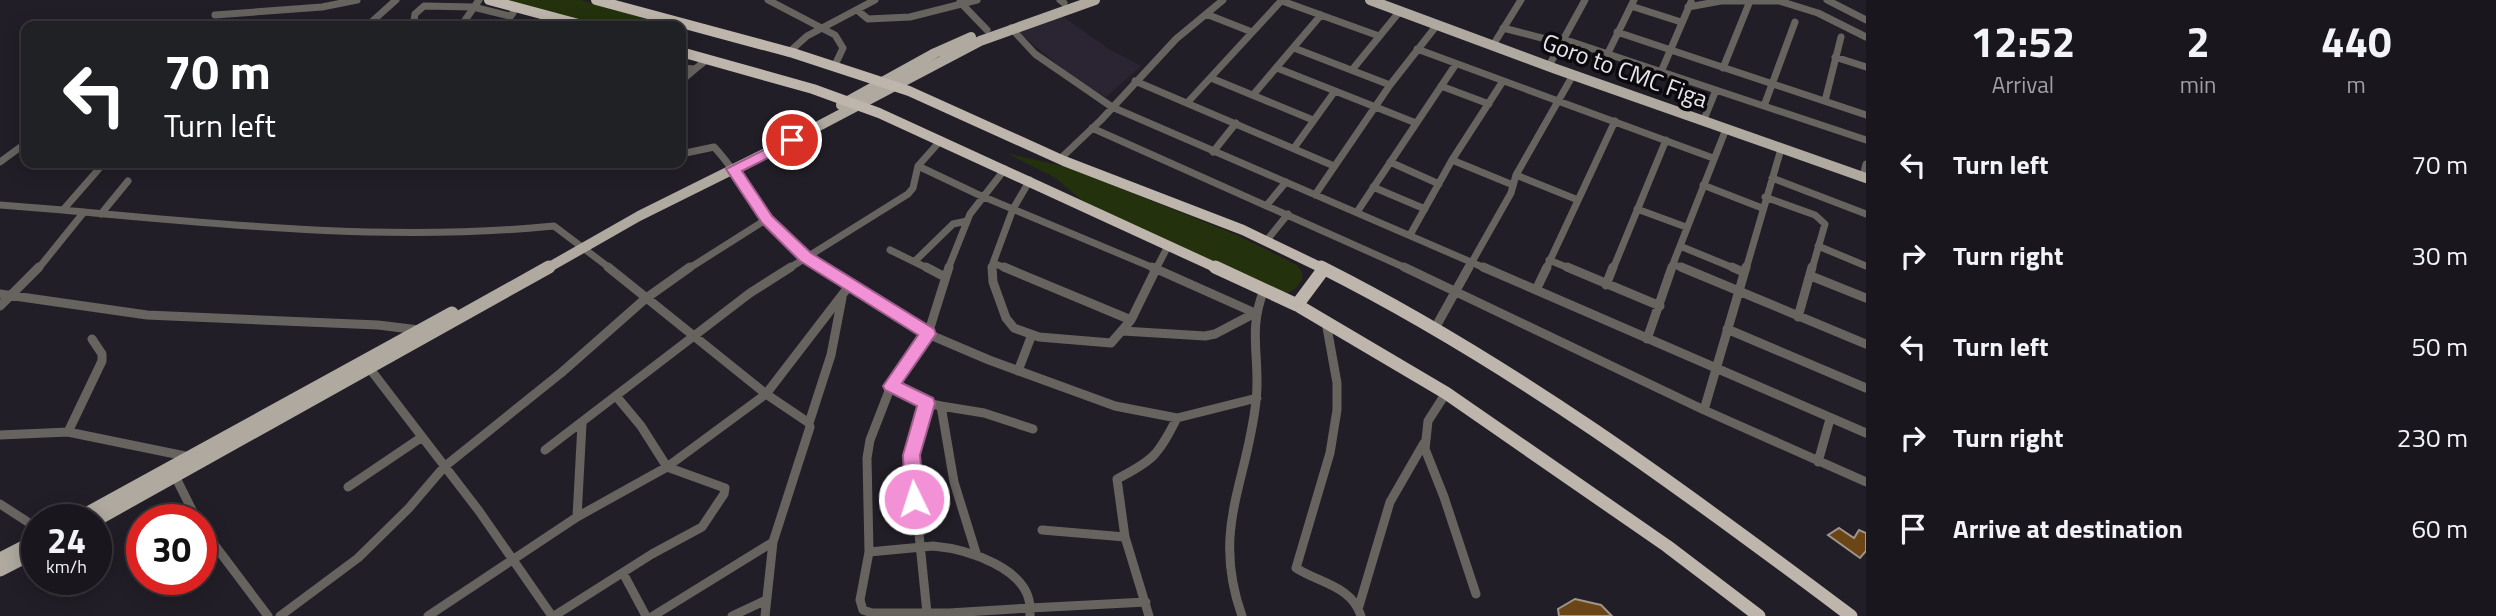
<!DOCTYPE html>
<html lang="en">
<head>
<meta charset="utf-8">
<style>
  :root { --surface:#1a161d; --page:#27232a; --text:#f1f3f6; --muted:#9f9fa4; --line:#38353b }
  body { margin:0; font-family:"Titillium Web",sans-serif; background:var(--page); color:var(--text); height:100vh; display:flex; flex-direction:column; font-size:26px; white-space:nowrap }
  * { box-sizing:border-box; margin:0 }
  p { font-size:23px; color:var(--muted) }
  .icon { flex:none; width:38px; height:38px; fill:none; stroke:currentColor; stroke-width:2; stroke-linecap:round; stroke-linejoin:round }
  .map { position:relative; flex:1; overflow:hidden }
  .details { display:flex; flex-direction:column; background:var(--surface); width:630px }
  .details>* { flex:none }
  .guide { position:absolute; left:21px; top:21px; width:665px; height:147px; border-radius:14px; box-shadow:0 4px 18px #0003,0 0 0 2px var(--line); background:#202124; color:#fff; overflow:hidden }
  .speed { position:absolute; left:21px; top:504px; display:flex; gap:14px; font-size:35px; font-weight:700; text-align:center }
  .speed>* { display:grid; place-content:center; width:91px; height:91px; border-radius:50%; background:var(--surface); box-shadow:0 4px 18px #0003,0 0 0 2px var(--line); line-height:1 }
  .speed small { font-size:18px; font-weight:400 }
  .speed .limit { border:10px solid #d22; background:#fff; color:#111 }
  .pin { position:absolute; display:grid; place-items:center; width:60px; height:60px; color:#fff; margin:-30px; border:4px solid #fff; border-radius:50%; box-shadow:0 2px 7px #0007 }
  .me { position:absolute; width:77px; margin:-38px; rotate:356deg; stroke-linejoin:round; filter:drop-shadow(0 0 5px #0008) }
  .turn { display:flex; align-items:center; gap:24px; height:147px; padding:0 28px; font-size:32px }
  .turn .icon { width:91px; height:91px; stroke-width:2.5 }
  .turn b { display:block; font-size:49px; line-height:60px }
  .eta { display:flex; justify-content:space-evenly; align-items:center; height:119px; text-align:center }
  .eta b { font-size:42px; font-weight:700; line-height:49px }
  ul { padding:0; list-style:none }
  li { display:flex; align-items:center; gap:21px; height:91px; padding:0 28px }
  li div { flex:1 }
  li b { display:block; font-size:26px }
  li em { font-style:normal }
  main { display:flex; flex:1; min-height:0 }
  .map>svg:first-child { display:block }
</style>
</head>
<body>
<main>
<div class="map">
<svg width="1866" height="616" viewBox="0 0 1866 616">
  <rect width="100%" height="100%" fill="#221e27"/>
  <path fill="#2b2433" d="M1059,14L1109,49L1141,66L1106,97L1075,79L1017,31Z"/>
  <path fill="#23310d" d="M503,0H581L662,23L655,26H597Z
    M1006,153L1070,168L1237,235L1297,265L1302,272V280L1295,289L1286,294L1085,203L1054,177Z"/>
  <path fill="#6c4517" stroke="#9f958c" stroke-width="2" d="M1839,528L1854,538L1859,530L1866,533V551L1860,558L1828,535Z
    M1575,599L1601,605L1612,616H1559L1558,609Z"/>
  <g fill="none" stroke-linecap="round" stroke-linejoin="round">
    <path stroke="#676460" stroke-width="7" d="M768,0L835,35L843,48L834,67
      M1060,0L1064,3
      M1776,0L1818,13L1866,37
      M1827,0L1866,20
      M1282,1L1379,36
      M960,2L987,30
      M1631,6L1681,22
      M1688,7L1721,1H1778
      M857,10L868,19L910,17L977,0
      M1206,14L1252,32
      M215,15L322,7L357,0
      M367,26L396,0
      M413,26L415,14L424,6L473,7L510,16
      M461,26L479,0
      M503,26L513,13
      M1011,28L1035,54L1112,107L1487,269
      M1503,28L1561,43
      M1617,32L1866,115
      M1563,39L1866,140
      M1495,42L1521,0
      M1294,48L1390,85
      M1417,49L1713,158
      M788,53L807,36L875,0
      M1608,53L1634,0
      M1835,57L1866,67
      M1551,62L1585,0
      M681,68L695,69L708,59
      M1277,68L1416,123
      M1723,68L1750,1
      M1352,70L1400,11
      M1661,72L1691,2
      M1211,78L1313,120
      M681,81L695,69
      M1135,81L1334,166
      M1441,86L1489,104
      M1253,95L1321,15
      M1825,101L1841,37
      M1187,103L1282,0
      M1764,106L1795,22
      M1705,117L1716,90
      M1092,128L1408,269
      M1294,148L1335,91
      M1213,152L1236,123
      M681,154L714,147C735,169 748,195 767,218C782,238 803,256 825,269
      M1060,159L1101,120L1176,39L1223,0
      M1452,160L1513,185
      M0,162L26,143
      M1390,162L1439,184
      M104,163L63,210C225,225 391,242 554,226L611,269
      M918,166L977,194L1156,269
      M1864,172L1866,164
      M1516,175L1578,200
      M1772,178L1866,214
      M1703,185L1762,208
      M1373,187L1425,209
      M1315,195L1390,85L1437,25
      M1765,197L1815,215L1825,224L1812,269
      M0,205L63,210
      M1267,205L1286,182
      M1637,209L1686,227
      M1357,212L1456,64
      M101,214L128,181
      M1410,235L1452,160L1503,81
      M1267,240L1288,214
      M1680,246L1736,269
      M1818,246L1866,266
      M890,250L929,269
      M1549,260L1571,269
      M915,261L953,224L967,221
      M993,263L1013,209L1030,180
      M1675,265L1685,269
      M38,269L84,212
      M688,269L767,219
      M788,269L908,194L913,188L918,166L941,140
      M948,269L970,214L1005,169
      M992,269L993,263L1008,269
      M1156,269L1168,246
      M1468,269L1511,193L1516,175L1573,75
      M1546,269L1615,121
      M1613,269L1666,140
      M1671,269L1726,129
      M1746,269L1781,149"/>
    <path stroke="#676460" stroke-width="9" d="M608,267L766,394L849,286
      M822,267L928,334L989,360L1115,406L1177,418L1257,398
      M926,267L945,277
      M949,267L928,334L891,386L927,403L941,406L954,482L977,556
      M992,267L993,282L1006,318L1014,328L1039,337L1111,343L1131,320
      M1004,267L1131,320
      M1404,267L1704,410L1866,482
      M1483,267L1866,433
      M1567,267L1660,306
      M1681,267L1866,344
      M1732,267L1743,272
      M1811,276L1866,298
      M1606,285L1613,267
      M1536,290L1547,267
      M0,294L147,315L378,325L419,330
      M0,306L39,267
      M1798,317L1812,267
      M1131,320L1157,267
      M1326,322L1337,383V410L1330,453L1296,568C1319,583 1352,586 1361,616
      M1727,329L1866,388
      M1434,330L1469,267
      M1123,331L1205,336L1215,334L1255,313L1152,267
      M1647,339L1672,267
      M367,365L479,511L552,616
      M1018,371L1031,337
      M1446,393L1428,421L1425,449L1444,497L1476,594
      M927,403L911,455L927,613
      M941,406L984,413L1033,429
      M1704,410L1746,267
      M809,423L831,355L842,298
      M68,432L102,361V354L92,339
      M0,435L68,432L190,457
      M545,450L750,293L791,267
      M1818,462L1830,419
      M173,472L197,520
      M348,487L422,437
      M0,504L37,528
      M577,517L582,424
      M201,527L268,616
      M1042,530L1125,537
      M933,546C967,549 1029,568 1030,608L949,613H872L863,610L860,600L869,552Z
      M869,552L867,458L870,440L891,386
      M623,573L646,616
      M1359,606L1390,502L1424,443
      M1030,608L1146,602
      M280,616L358,558L409,508L444,467L561,373L645,299L690,267
      M428,616L577,517L667,467L766,394L809,423L810,427L773,542L765,616
      M554,616L652,554L702,527L724,494L725,488L667,467L641,426L616,396
      M653,616L773,542
      M732,616L764,601
      M1030,616V608
      M1149,616L1125,537L1117,479C1154,460 1158,455 1177,418
      M1242,616C1211,529 1247,484 1256,401C1261,360 1247,331 1264,290"/>
    <path stroke="#afa9a0" stroke-width="10" d="M1370,0L1556,69L1866,178
      M841,105L935,53L971,37
      M546,269L639,216L792,140L980,41L1095,0"/>
    <path stroke="#afa9a0" stroke-width="13" d="M75,520L452,313
      M96,520L549,267
      M0,559L37,540
      M0,570L37,551"/>
    <path stroke="#beb6ac" stroke-width="10" d="M489,0L586,26
      M596,0L793,53L909,91L1064,161L1243,230L1324,269
      M681,52L813,89L879,113L1219,269"/>
    <path stroke="#beb6ac" stroke-width="13" d="M1215,267L1297,305L1446,393L1667,546L1759,616
      M1321,267C1510,362 1682,489 1851,616
      M1297,305L1323,270"/>
  </g>
  <path fill="#f391d6" stroke="#9e5e8b" stroke-width="2" d="M792,136L799,140L797,143L742,171L772,216L811,253L934,329L936,334L902,383L933,398L935,403L920,455L924,499L921,504L914,507L908,504L905,499L903,455L917,406L885,390L883,386L918,335L800,261L762,223L726,169Z"/>
  <g text-anchor="middle" stroke-width="7" stroke-linejoin="round" paint-order="stroke">
    <g font-size="24" fill="#e7e4ea" stroke="#0b090d">
      <text transform="translate(1625 71) rotate(20)" y="8">Goro to CMC Figa</text>
    </g>
  </g>
</svg>
<div class="speed"><div>24<small>km/h</small></div><div class="limit">30</div></div>
<div class="pin" style="left:792px;top:140px;background:#d93025"><svg class="icon" aria-label="arrive" viewBox="0 0 24 24"><path d="M6 21V4h12l-3 4 3 4H6"/></svg></div>
<svg class="me" style="left:914px;top:499px" viewBox="-20 -20 40 40"><circle r="17" fill="#f391d6" stroke="#fff" stroke-width="3"/><path d="M0-11L8 9 0 5-8 9z" fill="#fff"/></svg>
<div class="guide">
<div class="turn"><svg class="icon" aria-label="left" viewBox="0 0 24 24"><path d="M17 20v-9H6M10 6l-5 5 5 5"/></svg><div><b>70 m</b>Turn left</div></div>
</div>
</div>
<section class="details">
<div class="eta">
<div><b>12:52</b><p>Arrival</p></div>
<div><b>2</b><p>min</p></div>
<div><b>440</b><p>m</p></div>
</div>
<ul>
<li><svg class="icon" aria-label="left" viewBox="0 0 24 24"><path d="M17 20v-9H6M10 6l-5 5 5 5"/></svg><div><b>Turn left</b></div><em>70 m</em></li>
<li><svg class="icon" aria-label="right" viewBox="0 0 24 24"><path d="M7 20v-9h11M14 6l5 5-5 5"/></svg><div><b>Turn right</b></div><em>30 m</em></li>
<li><svg class="icon" aria-label="left" viewBox="0 0 24 24"><path d="M17 20v-9H6M10 6l-5 5 5 5"/></svg><div><b>Turn left</b></div><em>50 m</em></li>
<li><svg class="icon" aria-label="right" viewBox="0 0 24 24"><path d="M7 20v-9h11M14 6l5 5-5 5"/></svg><div><b>Turn right</b></div><em>230 m</em></li>
<li><svg class="icon" aria-label="arrive" viewBox="0 0 24 24"><path d="M6 21V4h12l-3 4 3 4H6"/></svg><div><b>Arrive at destination</b></div><em>60 m</em></li>
</ul>
</section>
</main>
</body>
</html>
